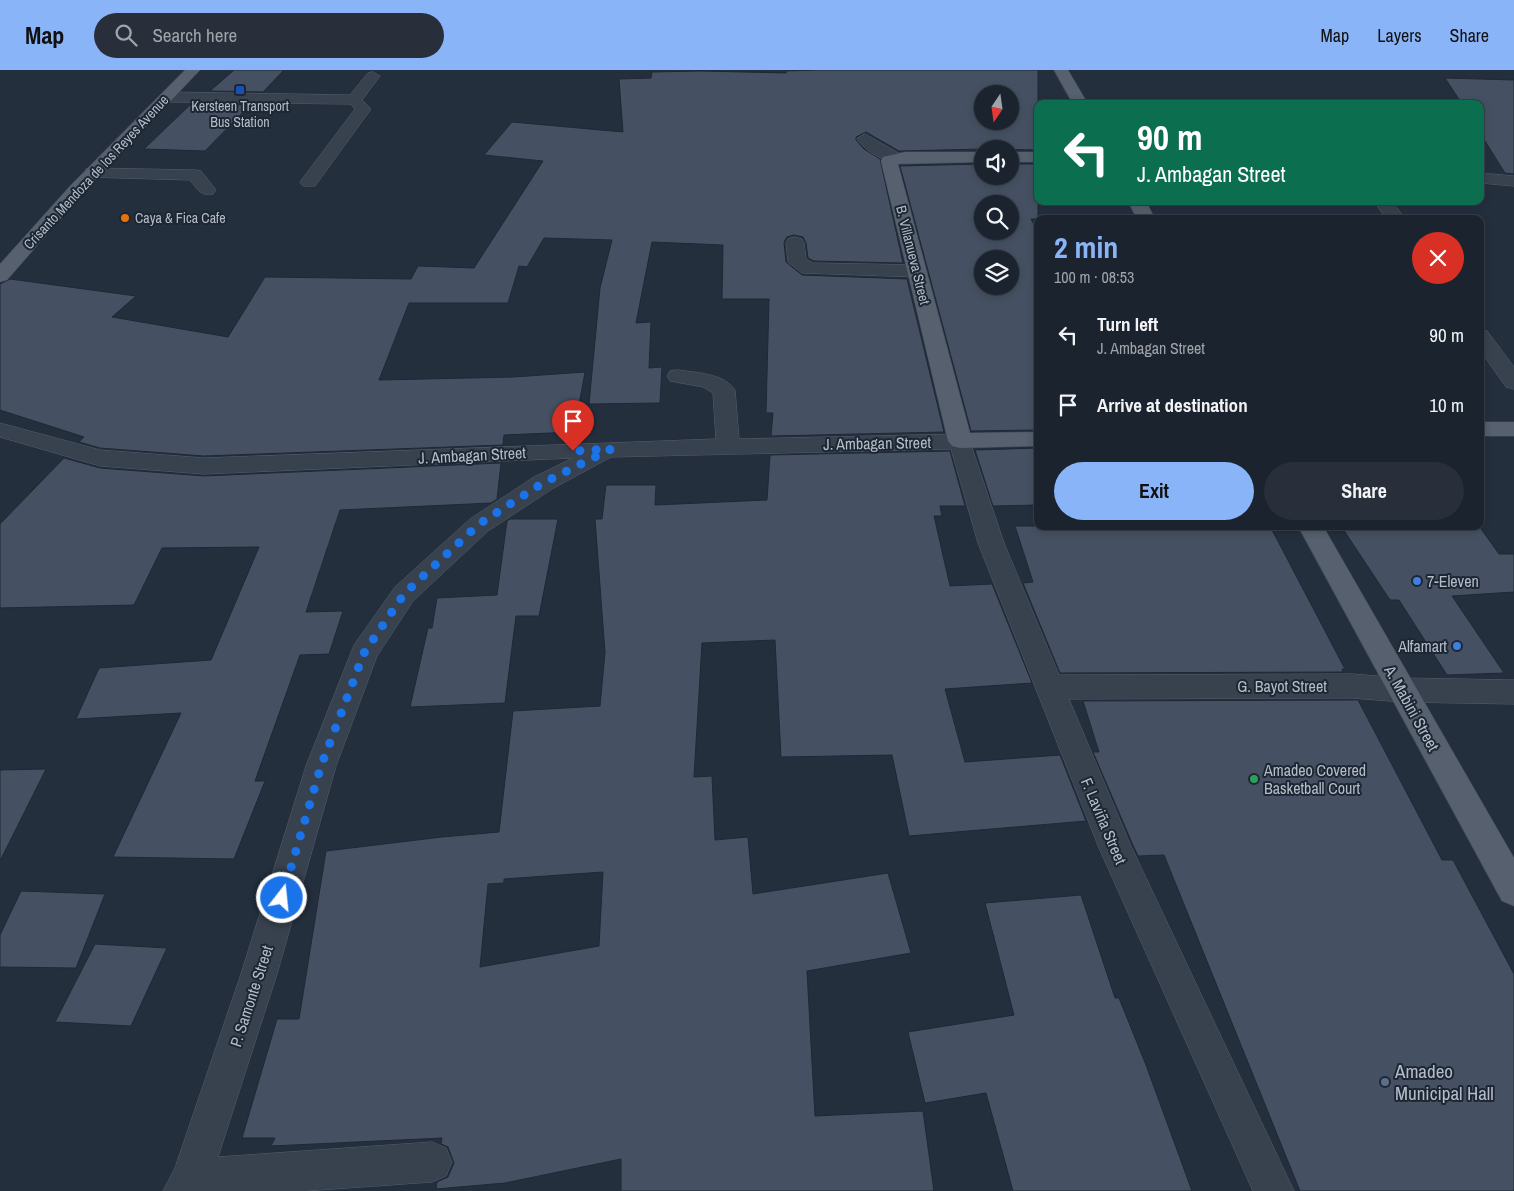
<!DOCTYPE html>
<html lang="en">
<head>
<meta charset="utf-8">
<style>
  :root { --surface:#1b232e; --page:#282f3a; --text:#f1f3f6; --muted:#a0a4aa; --line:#39404a; --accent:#8ab4f8 }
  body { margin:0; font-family:"Archivo Narrow",sans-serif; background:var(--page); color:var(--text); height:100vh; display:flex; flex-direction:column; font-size:19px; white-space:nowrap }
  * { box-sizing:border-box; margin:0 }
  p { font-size:16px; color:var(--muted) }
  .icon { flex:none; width:28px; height:28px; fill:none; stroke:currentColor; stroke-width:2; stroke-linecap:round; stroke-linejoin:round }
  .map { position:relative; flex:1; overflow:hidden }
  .panel { position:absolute; left:1034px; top:145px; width:450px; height:315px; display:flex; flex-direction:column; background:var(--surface); border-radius:10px; box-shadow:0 2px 8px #0003,0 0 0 1px var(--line) }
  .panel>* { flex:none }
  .guide { position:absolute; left:1034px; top:30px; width:450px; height:105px; border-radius:10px; box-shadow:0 2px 8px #0003,0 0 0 1px var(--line); background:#0b6e4f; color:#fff; overflow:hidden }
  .needle { width:32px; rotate:193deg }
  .buttons { position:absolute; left:974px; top:15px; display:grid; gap:10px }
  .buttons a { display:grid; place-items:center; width:45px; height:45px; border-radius:50%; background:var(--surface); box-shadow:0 2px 8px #0003,0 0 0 1px var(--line); font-size:25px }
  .pin { position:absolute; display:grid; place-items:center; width:42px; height:42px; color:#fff; margin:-51px -21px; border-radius:50% 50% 50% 0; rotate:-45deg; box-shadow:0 0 5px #0007 }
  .pin .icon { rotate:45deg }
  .me { position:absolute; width:55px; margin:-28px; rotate:16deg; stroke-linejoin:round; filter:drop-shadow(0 0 4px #0008) }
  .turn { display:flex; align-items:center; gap:18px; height:105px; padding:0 20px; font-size:22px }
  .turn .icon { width:65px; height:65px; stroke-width:2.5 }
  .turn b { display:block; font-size:35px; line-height:42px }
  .round { display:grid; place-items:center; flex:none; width:52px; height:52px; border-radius:26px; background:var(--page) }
  .head { display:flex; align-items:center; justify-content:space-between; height:85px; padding:0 20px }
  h1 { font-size:30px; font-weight:700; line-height:38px; color:var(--accent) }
  .button { display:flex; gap:10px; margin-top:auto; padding:10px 20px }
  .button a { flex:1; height:58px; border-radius:30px; background:var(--accent); color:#111; font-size:20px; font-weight:700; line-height:58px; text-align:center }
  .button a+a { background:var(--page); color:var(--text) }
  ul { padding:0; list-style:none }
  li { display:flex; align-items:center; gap:15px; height:70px; padding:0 20px }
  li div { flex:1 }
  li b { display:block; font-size:19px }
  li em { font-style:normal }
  header { display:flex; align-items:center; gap:30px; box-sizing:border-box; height:70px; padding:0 25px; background:var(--accent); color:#111 }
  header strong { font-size:24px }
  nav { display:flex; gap:28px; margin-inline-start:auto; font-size:18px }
  .search { width:350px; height:45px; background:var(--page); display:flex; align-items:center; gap:12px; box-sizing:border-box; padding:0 18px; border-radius:28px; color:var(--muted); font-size:19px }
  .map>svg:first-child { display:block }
</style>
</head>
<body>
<header>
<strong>Map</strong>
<div class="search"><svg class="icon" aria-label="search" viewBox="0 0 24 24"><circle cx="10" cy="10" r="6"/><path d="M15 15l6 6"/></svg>Search here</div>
<nav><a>Map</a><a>Layers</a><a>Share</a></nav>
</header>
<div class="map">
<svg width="1514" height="1121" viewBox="0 0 1514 1121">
  <rect width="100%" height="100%" fill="#242f3e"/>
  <path fill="#455162" stroke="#1f2835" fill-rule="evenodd" d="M234,0H284L263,22L210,21Z
    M817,0H1038V80L982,79L899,81L866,62L856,67V70L864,79L880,89L903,193L814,191L808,188L806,173L803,167L794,165L787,167L784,172L786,192L802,205L907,209L944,362L771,366L773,343H766L769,229H722L723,175L652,172L636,253L651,252L649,298L662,297L660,333L589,334L600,218L612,170L544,168L527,197L519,196L508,233H409L379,310L514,307L585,302L574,362L504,365L503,375L204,386L100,378L79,372L84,367L0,340V214L10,209L136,226L112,247L228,267L265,207L411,209L418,196L474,198L543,91L484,85L512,52L623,62L619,9L651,8L652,2L701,1L786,3V1ZM982,24H1010V51H982Z
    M1445,8L1514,10V104L1505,103L1480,63V34H1462Z
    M191,34L250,35L205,81L144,79Z
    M982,94V106H1010V94H1038V149H1031L1038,162V360L971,361L900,96ZM982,134H1010V161H982ZM982,189H1010V216H982Z
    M1038,378V435L993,436L975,380Z
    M950,381L965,436H940L942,446H934L950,516L992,514L1032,613L945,619L965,692L1060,685L1086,751L909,766L892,685L781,687L775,570L702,573L694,707L712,706L715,770L748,767L753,824L888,803L911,883L807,901L815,1046L923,1041L934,1121H621V1089L505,1113L436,1119L437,1112L448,1107L454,1093L448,1077L441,1074L442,1068L271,1076L275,1068H242L277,949H299L326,781L442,767L499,762L513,641L600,636L605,582L595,449H602L606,415H656L655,435L767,430L770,385ZM603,802L599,876L480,897L488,814L504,813V809Z
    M64,388L100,398L204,406L501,393L497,429L491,433L340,440L306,542L343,541L329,584L300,585L255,711H265L234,789L113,787L181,643L76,649L99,598L211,590L259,477L162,478L134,535L0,538V454Z
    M510,449H558L539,546H516L505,633L410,637L428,558H432L437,528L497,525L507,451Z
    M1015,456H1270L1345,599H1342L1343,602L1060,603L1023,513L1033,512Z
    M1341,456H1479L1499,484H1514V522L1452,526L1504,603L1447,605L1399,530H1390Z
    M1358,630L1442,790H1453L1514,904V1121H1300L1164,785L1138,786L1132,773L1093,682H1099L1083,631Z
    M46,699L0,791V700Z
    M21,821L105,824L76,898L0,897V865Z
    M1081,825L1115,928H1119L1146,995L1192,1121H1013L986,1023L925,1033L908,962L1014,945L985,833Z
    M95,874L167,878L131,956L55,952Z"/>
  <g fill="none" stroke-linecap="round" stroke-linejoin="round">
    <g stroke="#565f6c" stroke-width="1">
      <path id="minor" d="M373,2L380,6L362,30L371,39L315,116H303L300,112L355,39L350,34L166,32L158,27L166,22L350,25L368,3Z
        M865,64L902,85L904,88L902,91C887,95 865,81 857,69Z
        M92,98L195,100L201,101L216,120L213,124C201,127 197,119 190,110L86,107L84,103L86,99Z
        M1480,103L1514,106V116L1480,113Z
        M1374,131H1392L1405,149H1387Z
        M795,167L802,169L804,173L806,189L813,193L917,195L924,197L927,201L924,205L917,207L802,203L788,192L786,173L788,169Z
        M1480,259L1487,261L1514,297V319L1506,317L1480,280Z
        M678,300C697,303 723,303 735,320L739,369L960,364L968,366L1004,473L1059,605L1352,604L1402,608L1514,610V634L1402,632L1352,628L1069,629L1130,774L1294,1121H1253L1099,778L978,473L951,379L611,387L552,419L488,461L413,531L377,586L336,696L277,904L218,1087L432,1072L446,1078L452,1092L446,1106L432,1112L305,1121H163L175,1098L241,904L306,696L354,575L395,517L470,449L534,407L573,388L204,404L100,396L0,367V353L100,380L204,388L716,369L713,323L703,317L670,311L667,306L670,301Z"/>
    </g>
    <g stroke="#414a57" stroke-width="1">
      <path id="major" d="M185,0H200L83,123L7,210L0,212V194L71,115Z
        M1054,0H1068L1088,34H1073Z
        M905,82H982V92L898,94L970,363L1038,362V376L960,378L952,376L948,371L881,91L883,87Z
        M1010,82H1038V92H1010Z
        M1128,131H1146L1155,149H1137Z
        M1480,352H1514V366H1480Z
        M1298,456H1323L1514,788V836L1502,831Z"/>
    </g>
    <use href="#minor" fill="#38414e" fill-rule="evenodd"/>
    <use href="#major" fill="#56606e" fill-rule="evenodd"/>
  </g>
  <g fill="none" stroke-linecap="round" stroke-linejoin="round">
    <path stroke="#1a73e8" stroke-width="9" stroke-dasharray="0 16.2" d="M282,828L321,696L364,583L404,524L479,454L543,413L611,379L573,381"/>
  </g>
  <rect fill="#1a4fb4" stroke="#1d2633" stroke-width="2" x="235" y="15" width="10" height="10" rx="2.5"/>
  <circle fill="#e8710a" stroke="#1d2633" stroke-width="2" cx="125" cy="148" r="5"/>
  <g fill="#3f7fe0" stroke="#1d2633" stroke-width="2">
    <circle cx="1417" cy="511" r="5"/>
    <circle cx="1457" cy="576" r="5"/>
  </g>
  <circle fill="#2e9e5b" stroke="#1d2633" stroke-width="2" cx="1254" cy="709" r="5"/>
  <circle fill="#5c6f8a" stroke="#1d2633" stroke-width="2" cx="1385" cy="1012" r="5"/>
  <g text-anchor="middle" stroke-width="4" stroke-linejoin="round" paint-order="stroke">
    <g font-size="14" fill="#b4bcc9" stroke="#1d2633">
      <text x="240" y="41">Kersteen Transport<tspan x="240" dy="16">Bus Station</tspan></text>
      <text x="135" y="153" text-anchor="start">Caya &amp; Fica Cafe</text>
    </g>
    <g font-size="14" fill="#b4bcc9" stroke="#1d2633">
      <text transform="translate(96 102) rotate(-47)" y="5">Crisanto Mendoza de los Reyes Avenue</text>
      <text transform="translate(913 185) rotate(76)" y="5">B. Villanueva Street</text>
    </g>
    <g font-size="16" fill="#b4bcc9" stroke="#1d2633">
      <text transform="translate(877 373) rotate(-1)" y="6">J. Ambagan Street</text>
      <text transform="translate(472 385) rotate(-3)" y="6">J. Ambagan Street</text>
      <text x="1282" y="622">G. Bayot Street</text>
      <text transform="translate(1412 638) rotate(61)" y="6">A. Mabini Street</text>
      <text transform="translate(1104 751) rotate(67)" y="6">F. Laviña Street</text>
      <text transform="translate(251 926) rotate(-72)" y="6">P. Samonte Street</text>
    </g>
    <g font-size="16" fill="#b4bcc9" stroke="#1d2633" text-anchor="start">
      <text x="1427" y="517">7-Eleven</text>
      <text x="1447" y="582" text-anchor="end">Alfamart</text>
      <text x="1264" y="706">Amadeo Covered<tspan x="1264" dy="18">Basketball Court</tspan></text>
    </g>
    <g font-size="19" fill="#b4bcc9" stroke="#1d2633" text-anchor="start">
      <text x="1395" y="1008">Amadeo<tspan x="1395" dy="22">Municipal Hall</tspan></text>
    </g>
  </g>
</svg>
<div class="buttons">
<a><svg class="needle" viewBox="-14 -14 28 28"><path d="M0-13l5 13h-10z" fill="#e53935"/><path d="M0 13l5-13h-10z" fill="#a0a4aa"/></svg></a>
<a><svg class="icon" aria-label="sound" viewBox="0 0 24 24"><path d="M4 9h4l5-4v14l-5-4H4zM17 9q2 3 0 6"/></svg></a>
<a><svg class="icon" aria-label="search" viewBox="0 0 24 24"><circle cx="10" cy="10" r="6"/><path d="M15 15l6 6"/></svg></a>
<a><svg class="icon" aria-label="layers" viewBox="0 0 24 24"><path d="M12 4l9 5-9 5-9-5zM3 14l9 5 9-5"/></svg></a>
</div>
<div class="pin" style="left:573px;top:381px;background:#d93025"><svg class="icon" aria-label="arrive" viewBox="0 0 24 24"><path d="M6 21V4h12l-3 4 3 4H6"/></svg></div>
<svg class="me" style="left:282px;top:828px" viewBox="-20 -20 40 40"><circle r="17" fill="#1a73e8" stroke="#fff" stroke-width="3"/><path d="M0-11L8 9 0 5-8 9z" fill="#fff"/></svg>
<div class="guide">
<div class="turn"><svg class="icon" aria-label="left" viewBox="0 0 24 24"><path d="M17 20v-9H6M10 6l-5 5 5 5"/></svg><div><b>90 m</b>J. Ambagan Street</div></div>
</div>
<section class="panel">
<div class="head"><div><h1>2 min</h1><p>100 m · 08:53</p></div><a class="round" style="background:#d93025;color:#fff"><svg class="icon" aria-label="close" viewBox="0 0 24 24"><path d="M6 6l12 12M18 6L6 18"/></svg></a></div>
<ul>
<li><svg class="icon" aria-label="left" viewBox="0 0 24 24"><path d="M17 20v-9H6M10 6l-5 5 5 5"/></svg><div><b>Turn left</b><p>J. Ambagan Street</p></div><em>90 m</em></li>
<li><svg class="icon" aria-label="arrive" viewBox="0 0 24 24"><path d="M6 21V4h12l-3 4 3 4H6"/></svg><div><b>Arrive at destination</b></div><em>10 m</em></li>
</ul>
<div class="button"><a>Exit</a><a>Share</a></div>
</section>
</div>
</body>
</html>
